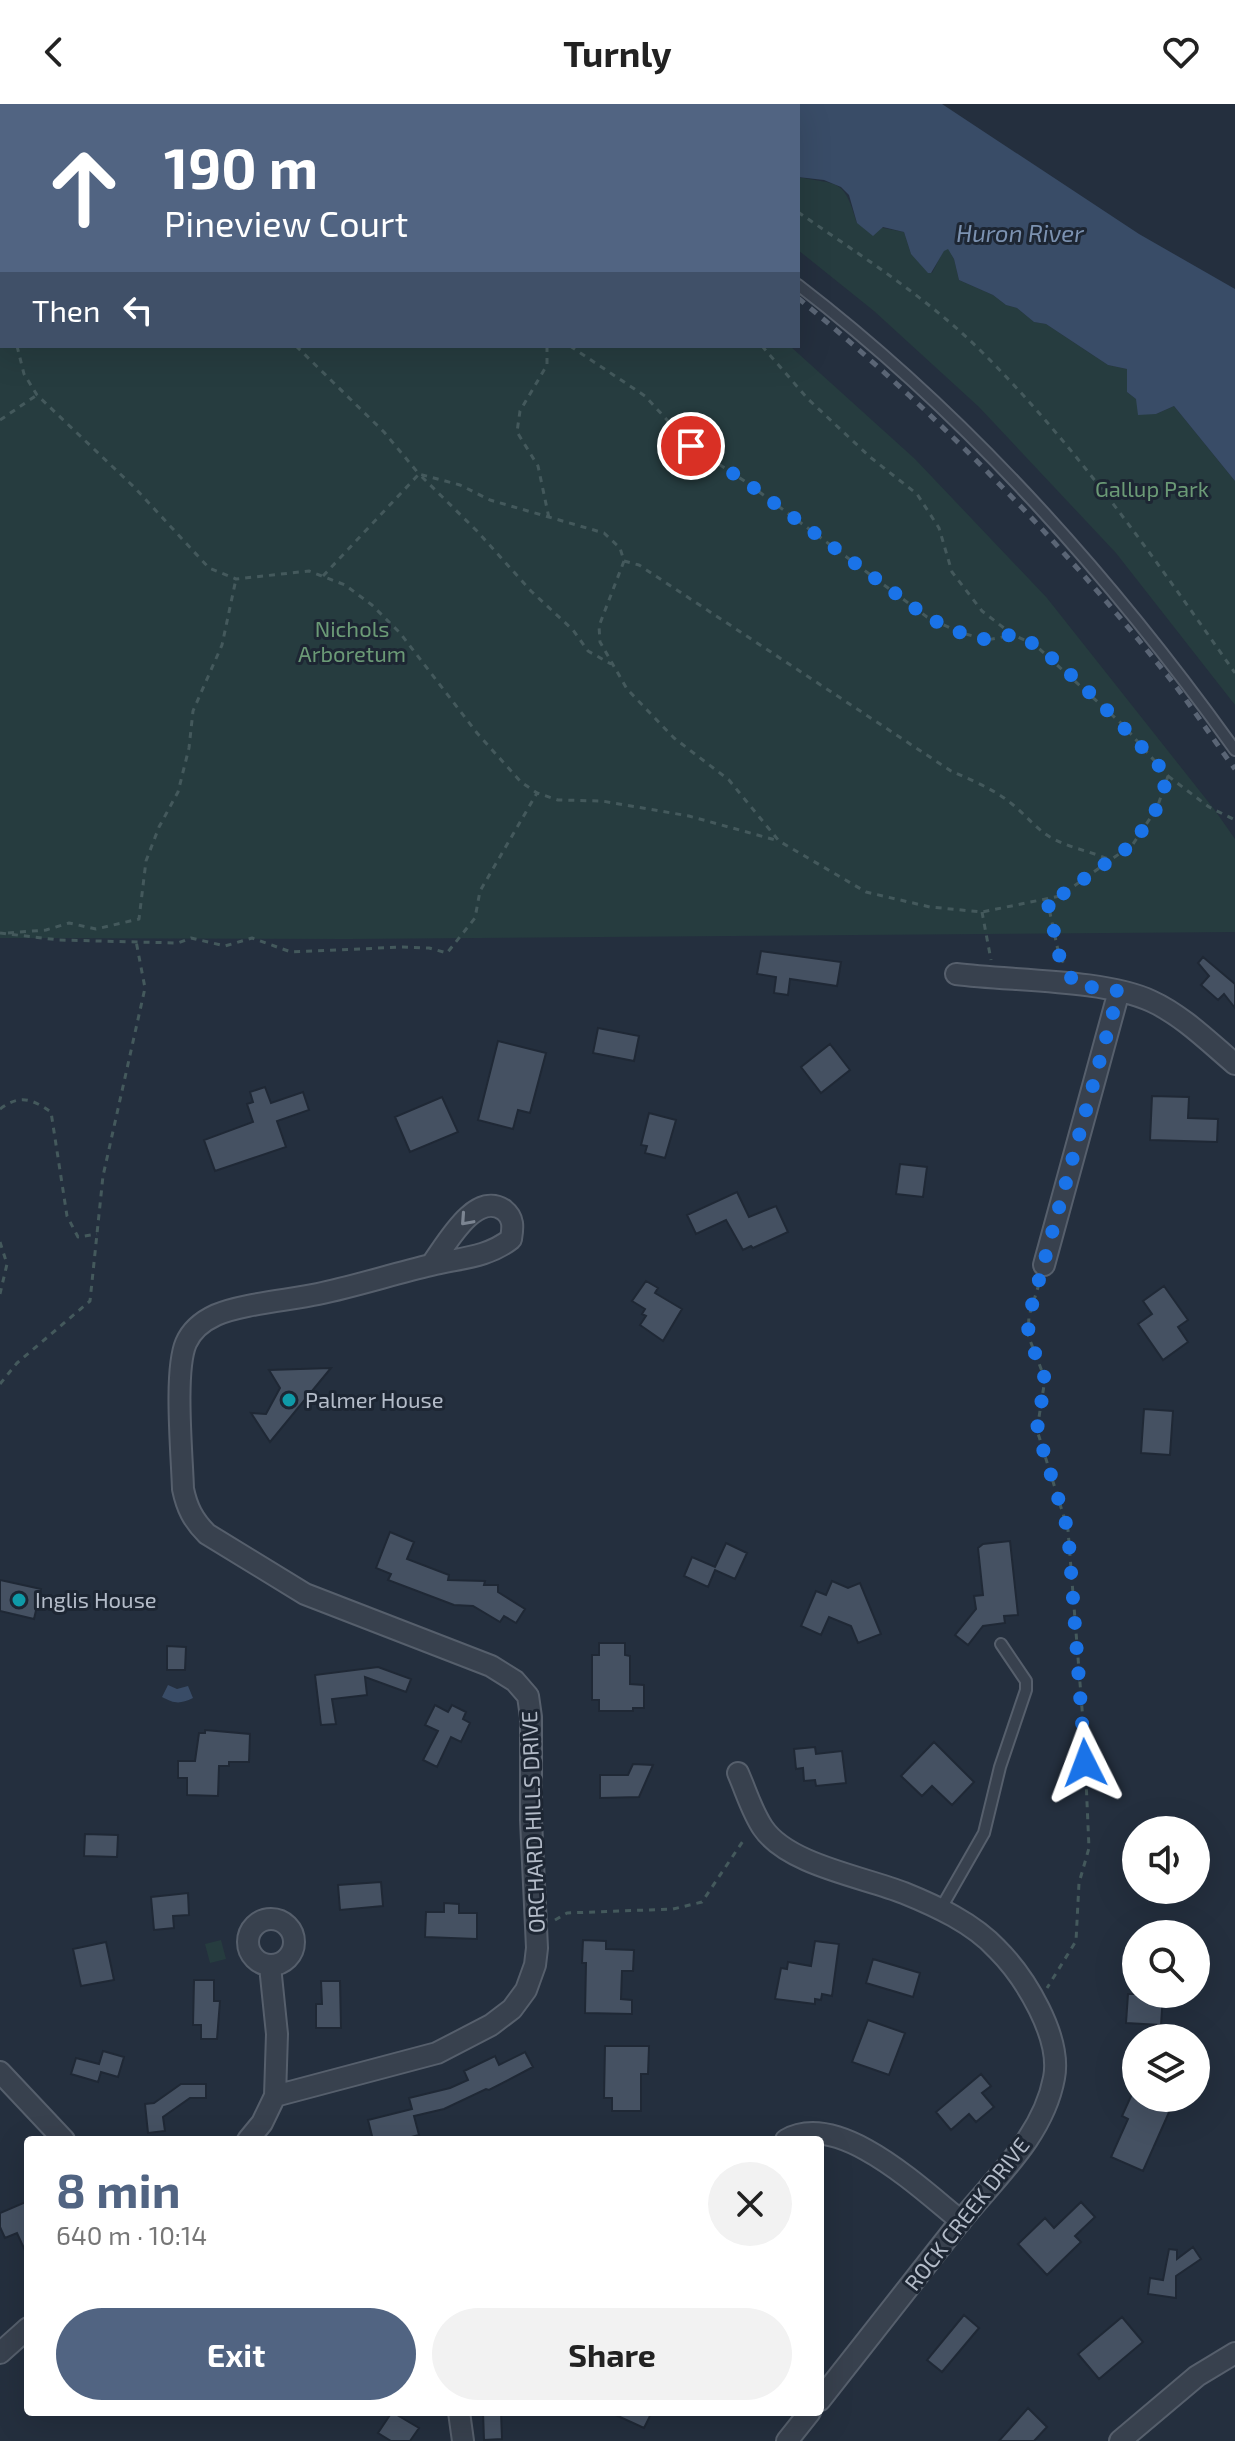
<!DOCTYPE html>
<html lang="en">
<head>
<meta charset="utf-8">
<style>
  :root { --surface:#fff; --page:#f2f2f2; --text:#222; --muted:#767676; --accent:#516482 }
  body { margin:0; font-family:"Exo 2",sans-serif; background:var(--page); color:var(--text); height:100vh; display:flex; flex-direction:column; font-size:30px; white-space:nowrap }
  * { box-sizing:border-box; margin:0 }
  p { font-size:26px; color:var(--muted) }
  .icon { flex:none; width:44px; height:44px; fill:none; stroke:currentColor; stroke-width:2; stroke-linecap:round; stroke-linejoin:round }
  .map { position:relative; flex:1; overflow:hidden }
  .drawer { position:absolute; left:24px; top:2032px; width:800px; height:280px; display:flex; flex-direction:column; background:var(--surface); border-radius:8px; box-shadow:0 8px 32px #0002 }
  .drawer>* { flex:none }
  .hud { position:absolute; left:0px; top:0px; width:800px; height:244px; box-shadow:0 8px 32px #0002; background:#516482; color:#fff; overflow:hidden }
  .fabs { position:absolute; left:1122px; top:1712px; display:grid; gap:16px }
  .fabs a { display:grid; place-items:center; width:88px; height:88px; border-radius:50%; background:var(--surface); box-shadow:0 8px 32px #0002; font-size:40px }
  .pin { position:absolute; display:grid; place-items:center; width:68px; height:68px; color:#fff; margin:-34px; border:4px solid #fff; border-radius:50%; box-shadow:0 2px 8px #0007 }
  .me { position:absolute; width:88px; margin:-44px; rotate:357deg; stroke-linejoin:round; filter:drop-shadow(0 0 6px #0008) }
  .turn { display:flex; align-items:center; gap:28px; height:168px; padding:0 32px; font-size:36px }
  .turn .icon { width:104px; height:104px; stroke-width:2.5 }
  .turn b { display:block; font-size:56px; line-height:68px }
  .then { display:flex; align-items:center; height:76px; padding:0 32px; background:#0003; gap:16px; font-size:30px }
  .round { display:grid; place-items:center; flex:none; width:84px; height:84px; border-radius:42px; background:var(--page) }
  .overview { display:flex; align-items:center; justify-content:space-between; height:136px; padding:0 32px }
  h1 { font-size:48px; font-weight:700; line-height:60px; color:var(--accent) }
  .cta { display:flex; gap:16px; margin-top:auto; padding:16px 32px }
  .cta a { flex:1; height:92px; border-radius:48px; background:var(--accent); color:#fff; font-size:32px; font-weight:700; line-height:92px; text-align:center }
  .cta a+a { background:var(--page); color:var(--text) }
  header { display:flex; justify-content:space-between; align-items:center; height:104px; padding:0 32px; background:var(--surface); font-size:36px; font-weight:700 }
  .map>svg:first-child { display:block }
</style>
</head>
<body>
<header><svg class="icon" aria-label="back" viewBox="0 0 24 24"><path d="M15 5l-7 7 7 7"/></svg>Turnly<svg class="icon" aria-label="heart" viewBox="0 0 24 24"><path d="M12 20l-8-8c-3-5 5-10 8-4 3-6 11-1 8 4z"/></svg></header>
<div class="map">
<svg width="1235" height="2337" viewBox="0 0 1235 2337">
  <rect width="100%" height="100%" fill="#242f3e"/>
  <path fill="#263c3f" d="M0,0L433,2H2V242H790L915,355L1047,494L1214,705L1235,735V828L348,835L0,834Z
    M589,0H720L721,2H592Z
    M798,73C840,81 844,75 857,119L904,128L911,150L932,169L944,146L948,144L954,155L959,176L993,191L1006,201L1017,204L1034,218L1046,220L1108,261L1127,265V288L1156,310L1174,302L1235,377V601L1116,449L979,303L874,207L798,146Z
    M221,1836L226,1855L210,1859L205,1840Z"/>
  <path fill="#394c67" d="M720,0H942L1139,130L1235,185V377L1174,302L1156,310L1138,311L1136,295L1127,288V265L1108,261L1046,220L1034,218L1017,204L1006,201L993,191L959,176L954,155L948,145L944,147L931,169H928L911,150L904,128L883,123L873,132L857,119L849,91L841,83L824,76L798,73V2Z
    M168,1581L177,1585L188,1582L193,1594C180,1600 175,1600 162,1593Z"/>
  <path fill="#455162" stroke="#1f2835" stroke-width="2" d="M761,847L841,858L837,882L790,875L788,891L774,889L776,873L757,870Z
    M1203,853L1235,880V904L1224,890L1218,896L1201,881L1209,872L1198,859Z
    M598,924L639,932L634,957L593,949Z
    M498,937L546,949L530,1009L518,1006L513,1025L478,1016Z
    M830,940L850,966L821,989L801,963Z
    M265,983L271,999L303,988L309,1006L277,1017L286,1043L215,1067L204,1036L253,1018L247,1000L253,998L250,988Z
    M1152,992L1189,993L1188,1014L1218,1015L1217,1038L1150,1036Z
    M442,993L458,1028L410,1048L395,1013Z
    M649,1009L676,1016L665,1054L645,1049L647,1042L641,1041Z
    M900,1060L927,1063L923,1093L896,1090Z
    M737,1088L749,1113L776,1102L788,1128L753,1144L751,1142L743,1146L726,1116L696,1130L687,1111Z
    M646,1177L658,1184L655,1189L682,1205L663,1237L640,1221L646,1212L642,1210L645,1205L632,1197Z
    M1164,1182L1188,1216L1178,1223L1188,1238L1163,1256L1138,1220L1152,1210L1143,1197Z
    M331,1264L270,1338L251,1309L266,1310L280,1284L269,1266Z
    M1144,1305L1173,1307L1170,1351L1141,1349Z
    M390,1428L414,1438L407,1455L449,1471L448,1476L485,1477L484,1481H498V1488L525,1505L516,1519L504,1512L500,1518L473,1502L454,1501L388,1476L391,1470L376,1464Z
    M1010,1437L1018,1511L1004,1512L1005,1519L983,1522L968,1541L955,1531L976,1505L974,1492L983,1491L978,1444L983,1440Z
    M726,1439L747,1449L735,1475L715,1466L708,1483L684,1472L692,1453L715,1463Z
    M0,1476L41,1485L34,1515L0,1507Z
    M832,1477L848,1484L860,1479L881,1530L858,1539L851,1522L829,1513L821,1531L801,1522L816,1487L826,1491Z
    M599,1539H625V1551L630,1552V1580L644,1581V1604H633V1607H599V1596H592V1551H599Z
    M167,1542L186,1543L185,1566H167Z
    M378,1563L411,1575L406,1588L365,1573L367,1591L332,1595L336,1620L321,1621L315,1571Z
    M435,1601L448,1608L452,1601L466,1608L463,1615L470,1619L461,1638L451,1633L437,1663L423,1656L438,1627L425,1621Z
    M205,1626L250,1630L249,1658H229V1662H219L218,1692L187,1691V1674H178V1657H195L199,1629H205Z
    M934,1638L974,1678L952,1701L932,1682L922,1692L901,1672Z
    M815,1643L816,1650L842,1647L846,1679L816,1682L815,1676L804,1677L803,1664L796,1665L794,1645Z
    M633,1660L653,1661L639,1693L600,1694V1671H628Z
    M85,1730L118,1731L117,1753L84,1752Z
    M381,1778L383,1802L340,1806L338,1781Z
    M188,1789L189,1811L173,1812L174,1824L154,1826L151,1793Z
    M444,1799L459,1800V1809H477V1835L425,1833L426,1808H444Z
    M583,1836L606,1837V1845L634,1846L633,1867H622L621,1895L632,1896V1910L585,1909L586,1859H582Z
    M815,1837L839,1840L832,1892L822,1890L821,1896L815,1895V1900L775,1895L781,1864L787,1865L788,1858L811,1862Z
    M106,1838L114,1876L81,1882L73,1845Z
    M873,1855L920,1869L913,1893L866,1879Z
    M194,1876H214V1897H220L217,1935H201V1921H193Z
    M321,1877H340L341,1924H316V1900H322Z
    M1128,1890H1163L1161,1921L1126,1919Z
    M868,1916L905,1929L889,1971L852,1958Z
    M605,1942H649L648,1970H641V2007H612V1994H604Z
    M103,1947L124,1953L118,1973L101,1968L98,1978L71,1970L76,1954L99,1960Z
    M525,1948L533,1963L489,1986L486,1985L444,2005L414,2012L419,2031L400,2036H373L368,2016L412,2005L409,1994L450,1984L468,1976L464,1967L495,1952L499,1961Z
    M981,1970L991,1982L982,1989L994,2003L976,2018L969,2010L951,2026L936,2008Z
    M181,1980H206V1994H190L163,2013L165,2027L148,2029L145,2000L154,1999Z
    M1132,1990L1136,1994L1170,2006L1143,2067L1111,2053L1128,2015L1122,2012Z
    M28,2097V2153L17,2129L5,2134L0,2123V2109Z
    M1081,2098L1095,2113L1075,2132L1081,2138L1047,2171L1018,2140L1045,2114L1054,2124Z
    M1193,2143L1201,2155L1176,2172V2194L1148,2190L1150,2174L1163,2176L1169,2145L1177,2146V2155Z
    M964,2211L979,2224L942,2268L927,2256Z
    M1122,2213L1143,2238L1099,2275L1078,2250Z
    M1028,2304L1047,2323L1034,2337H999Z
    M392,2308L419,2324L410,2337H391L378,2329Z
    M483,2308H501L502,2335L484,2336Z
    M609,2308H652L644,2324Z"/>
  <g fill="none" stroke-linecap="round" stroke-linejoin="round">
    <g stroke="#565f6c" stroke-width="14">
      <path id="service" d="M543,0L547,2
        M798,181C966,310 1112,474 1235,646
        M940,1806L984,1729L1000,1663L1026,1586V1577L1001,1540"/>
    </g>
    <g stroke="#565f6c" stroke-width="24">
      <path id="minor" d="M956,870C1011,877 1104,875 1151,897C1182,911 1209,938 1235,960
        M1044,1161L1119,887
        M738,1669C746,1687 752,1708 763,1724C788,1761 864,1773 904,1789C936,1802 973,1819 997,1845C1025,1873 1062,1933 1054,1974C1043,2033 994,2075 959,2119C912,2178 866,2237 820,2296
        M248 1838a23 23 0 1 1 46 0a23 23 0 1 1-46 0Z
        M270,1862L277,1930L275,1992
        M0,1968L64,2036
        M248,2036L262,2019L275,1992L437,1949L491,1921L512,1905L526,1886L535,1861L537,1844L531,1716V1613L528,1592L515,1577L491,1562L305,1490L207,1430C193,1416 187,1404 183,1385C182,1351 174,1267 186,1239C192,1225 203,1217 216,1211C241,1200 290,1196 318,1190C356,1182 393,1170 431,1161C459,1154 487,1154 511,1135C513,1123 514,1114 504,1106C475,1086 446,1141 431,1161
        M786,2036C839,2005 922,2086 961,2117
        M0,2249L28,2224
        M459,2308L463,2337
        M787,2337L810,2308
        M1120,2337L1197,2272L1235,2249"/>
    </g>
    <path stroke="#44595c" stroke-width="3" stroke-dasharray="6 6" stroke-linecap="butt" d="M416,0L420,2
      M662,0L665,2
      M360,2L362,0
      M0,8L2,9
      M798,108C861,152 928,194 983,249C1079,345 1157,458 1235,569
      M0,202L2,206
      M17,242L24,270L37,291L135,384L209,464L236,475L309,467L345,481L372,501L400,529L477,629L521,678L537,689L558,696L602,697L689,712L779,737
      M296,242L384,328L419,370L460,381L490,396L604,429L620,444L624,457L599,522L600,538L627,585L674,634L729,676L779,737L866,788L930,803L982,808L1060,792L1133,740L1157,704L1168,672L1122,620L1034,540L1013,531L982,507L952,468L939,424L917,390L870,353L808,295L762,242
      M547,242V261L520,307L517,328L538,362L549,414
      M570,242L645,292L691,342L746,378L927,513L959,528L987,536L1013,531
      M0,316L37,291
      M624,457L639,461L951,667C971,676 994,685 1012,700C1025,710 1034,723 1050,733C1067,743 1089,747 1108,755
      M323,472L419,370L477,427L531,487L573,526L588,547L611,560
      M1168,672L1209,703L1235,716
      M1047,795L1059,851L1064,860
      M982,808L991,856
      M0,829L59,836L178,839L191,834L225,842L252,834L291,848L403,843L429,844L447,849L475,814L480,787L537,689
      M8,829L46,826L69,819L96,825L139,815L146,757L159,723L178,688L189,644L193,607L222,541L236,475
      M0,1005C20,990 32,995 51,1008L67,1112L78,1133L97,1130
      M0,1138L7,1160L0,1190
      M1039,1180L1029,1212L1028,1231L1045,1275L1037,1326L1068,1426L1084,1630L1089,1744L1079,1779L1076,1837L1047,1884
      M0,1280L17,1259L90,1197L103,1072L145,884L136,837
      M555,1816L567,1809L673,1805L702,1798L745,1734"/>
    <use href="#service" stroke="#38414e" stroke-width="10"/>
    <use href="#minor" stroke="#38414e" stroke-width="20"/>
    <path stroke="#5a6575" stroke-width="5" stroke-dasharray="8 8" stroke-linecap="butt" d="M520,0L523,2
      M798,194C934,306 1057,433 1167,571C1191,601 1212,634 1235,665"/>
  </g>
  <defs><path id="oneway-chevron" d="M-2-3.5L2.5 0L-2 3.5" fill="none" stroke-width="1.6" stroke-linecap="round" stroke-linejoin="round" transform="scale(2)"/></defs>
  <use stroke="#7c8592" href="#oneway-chevron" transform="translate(466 1116) rotate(132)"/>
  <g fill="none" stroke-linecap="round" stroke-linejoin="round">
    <path stroke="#1a73e8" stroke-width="14" stroke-dasharray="0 25.2" d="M691,342L746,378L927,513C945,522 964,532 984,535C994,537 1005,530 1015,531C1047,537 1143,644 1168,672L1157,704L1133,740L1060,792L1047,795L1059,851L1075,881L1119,887L1029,1212L1028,1231L1045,1275L1037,1326L1068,1426L1085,1659"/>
  </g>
  <g fill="#0f9aa8" stroke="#1d2633" stroke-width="3">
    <circle cx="289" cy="1296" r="8"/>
    <circle cx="19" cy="1496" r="8"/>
  </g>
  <g text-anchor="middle" stroke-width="6" stroke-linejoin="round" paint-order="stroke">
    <g font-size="22" fill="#6b9a76" stroke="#1d2633">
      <text x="1152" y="393">Gallup Park</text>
      <text x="352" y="533">Nichols<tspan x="352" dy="25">Arboretum</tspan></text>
    </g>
    <g font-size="22" fill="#b4bcc9" stroke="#1d2633" text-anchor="start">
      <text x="305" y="1304">Palmer House</text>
      <text x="35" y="1504">Inglis House</text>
    </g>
    <g font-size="22" fill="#b4bcc9" stroke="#1d2633">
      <text transform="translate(533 1718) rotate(-92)" y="8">ORCHARD HILLS DRIVE</text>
      <text transform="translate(967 2110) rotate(-52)" y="8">ROCK CREEK DRIVE</text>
    </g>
    <g font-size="24" font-style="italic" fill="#7c92b1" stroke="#1d2633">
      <text x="1020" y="138">Huron River</text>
    </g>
  </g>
</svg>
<div class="fabs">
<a><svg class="icon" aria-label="sound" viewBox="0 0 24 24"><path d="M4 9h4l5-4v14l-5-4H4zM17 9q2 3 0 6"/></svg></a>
<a><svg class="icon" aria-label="search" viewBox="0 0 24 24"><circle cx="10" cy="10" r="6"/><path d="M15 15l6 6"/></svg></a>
<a><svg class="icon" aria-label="layers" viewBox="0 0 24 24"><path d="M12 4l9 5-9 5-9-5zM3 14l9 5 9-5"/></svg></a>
</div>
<div class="pin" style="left:691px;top:342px;background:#d93025"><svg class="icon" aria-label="arrive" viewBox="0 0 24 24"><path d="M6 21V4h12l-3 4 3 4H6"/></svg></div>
<svg class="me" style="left:1085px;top:1659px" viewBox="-20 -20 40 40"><path d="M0-17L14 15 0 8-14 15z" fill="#1a73e8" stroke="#fff" stroke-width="4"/></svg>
<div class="hud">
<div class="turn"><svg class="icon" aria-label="ahead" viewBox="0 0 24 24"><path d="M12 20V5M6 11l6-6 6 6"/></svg><div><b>190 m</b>Pineview Court</div></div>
<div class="then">Then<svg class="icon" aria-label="left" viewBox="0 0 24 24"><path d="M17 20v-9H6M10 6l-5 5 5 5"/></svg></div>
</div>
<section class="drawer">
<div class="overview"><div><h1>8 min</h1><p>640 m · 10:14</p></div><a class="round"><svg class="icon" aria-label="close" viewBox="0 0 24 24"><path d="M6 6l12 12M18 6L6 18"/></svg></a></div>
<div class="cta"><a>Exit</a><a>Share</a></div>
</section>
</div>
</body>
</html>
